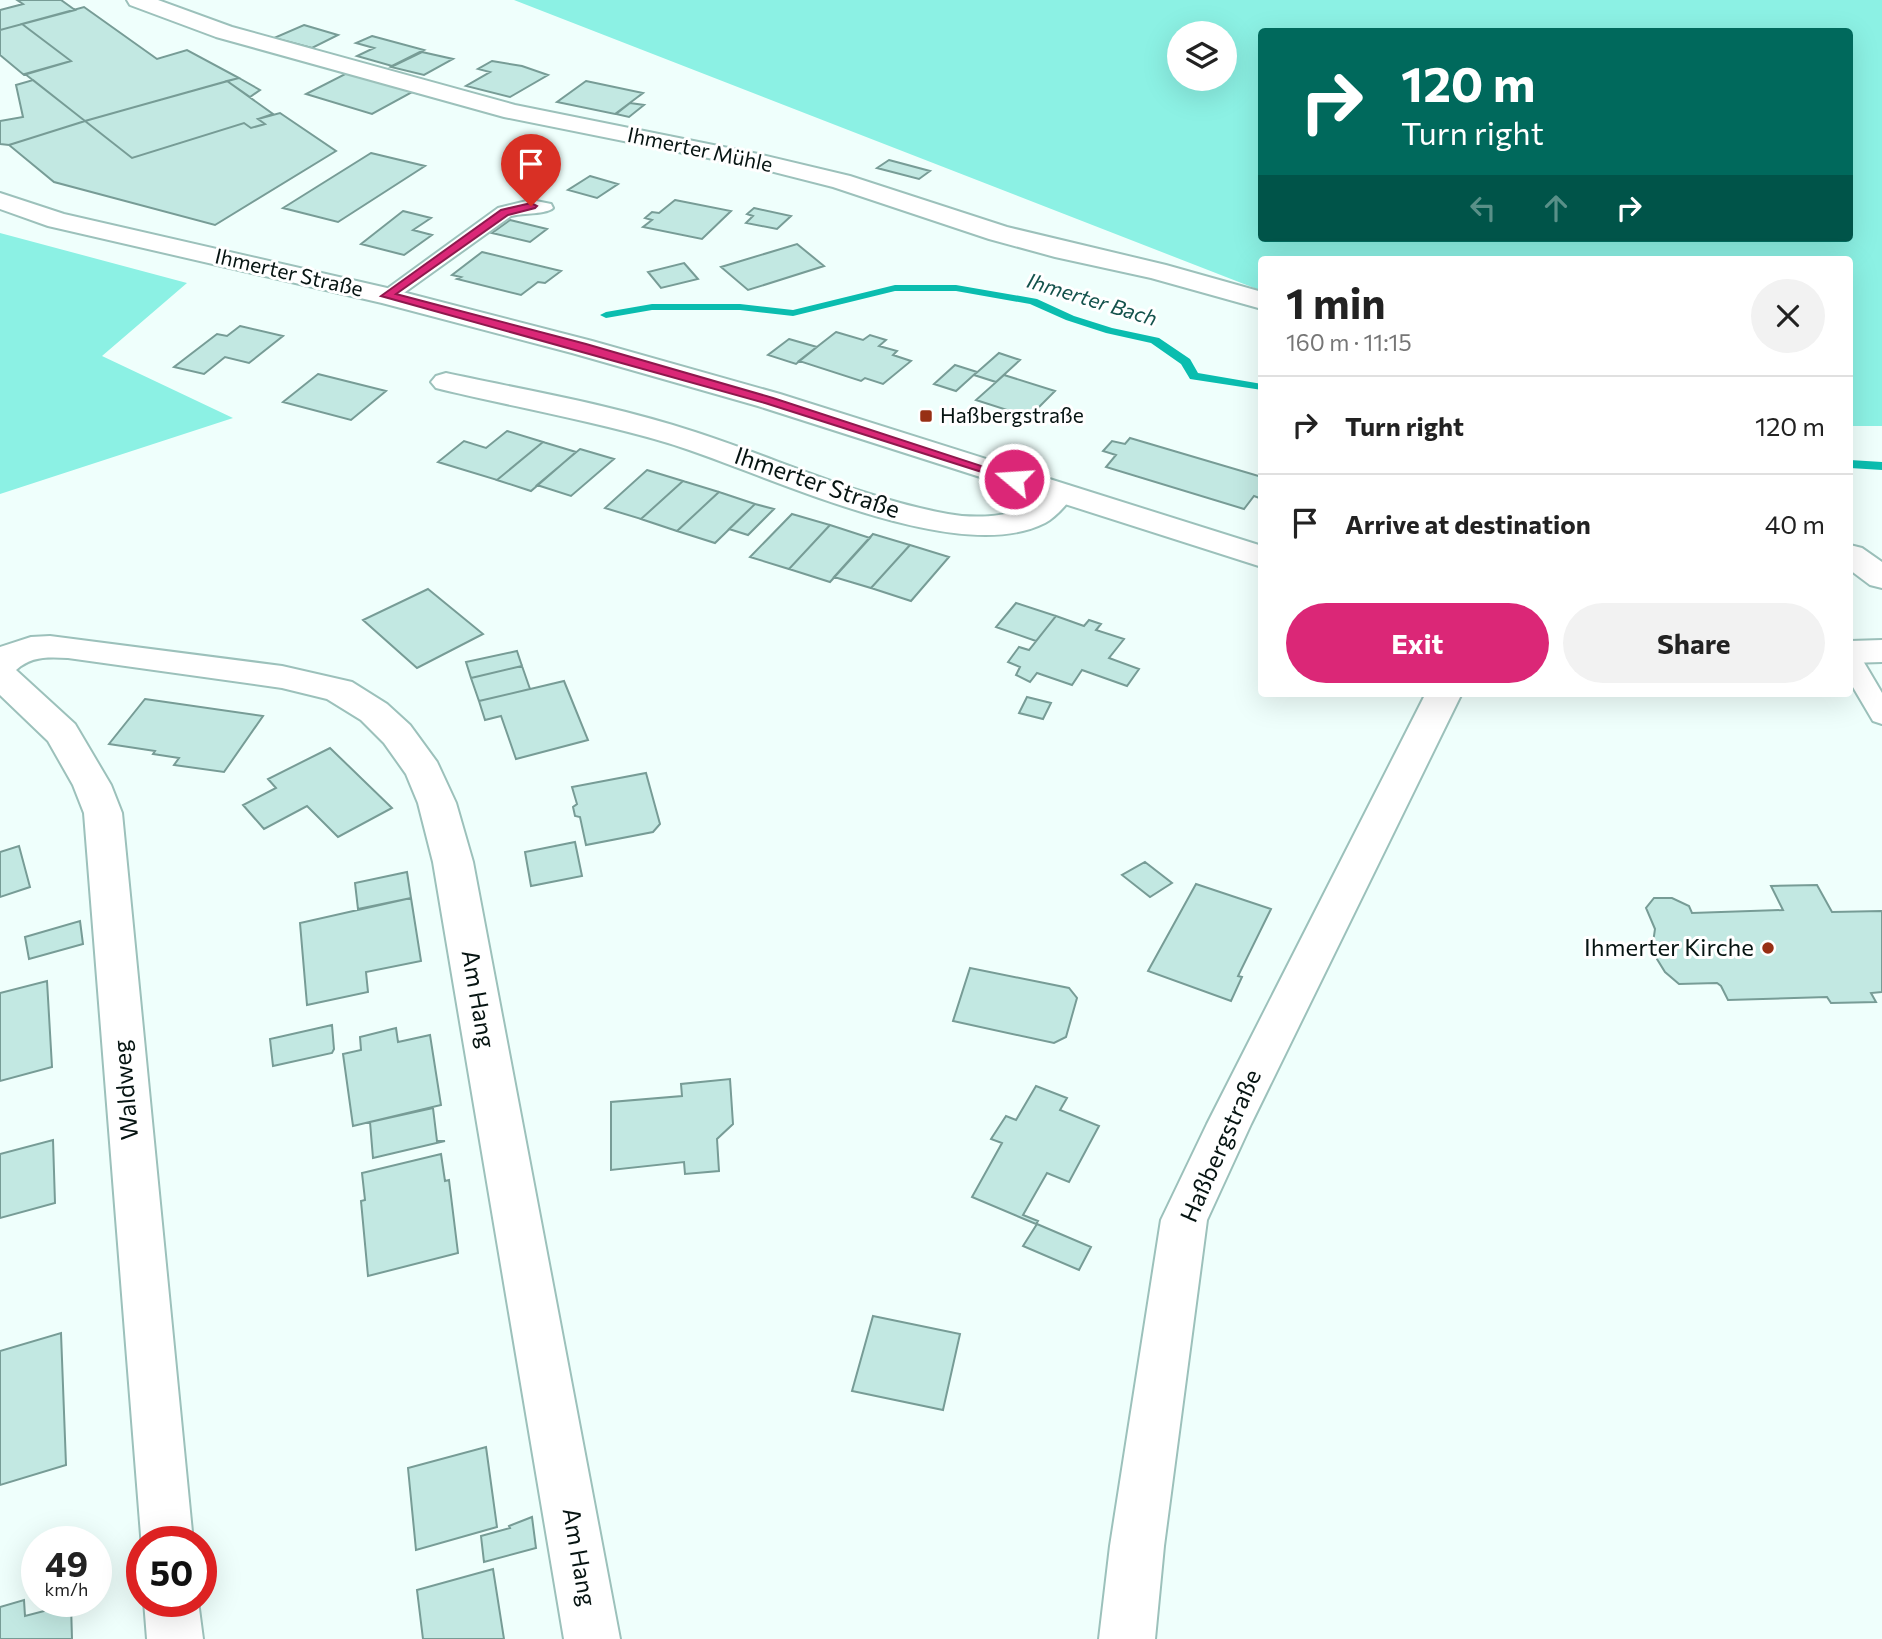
<!DOCTYPE html>
<html lang="en">
<head>
<meta charset="utf-8">
<style>
  :root { --surface:#fff; --page:#f2f2f2; --text:#222; --muted:#767676; --line:#e0e0e0; --accent:#db2777 }
  body { margin:0; font-family:Commissioner,sans-serif; background:var(--page); color:var(--text); height:100vh; display:flex; flex-direction:column; font-size:26px; white-space:nowrap }
  * { box-sizing:border-box; margin:0 }
  p { font-size:23px; color:var(--muted) }
  .icon { flex:none; width:38px; height:38px; fill:none; stroke:currentColor; stroke-width:2; stroke-linecap:round; stroke-linejoin:round }
  .map { position:relative; flex:1; overflow:hidden }
  .drawer { position:absolute; left:1258px; top:256px; width:595px; height:441px; display:flex; flex-direction:column; background:var(--surface); border-radius:7px; box-shadow:0 7px 28px #0002 }
  .drawer>* { flex:none }
  .hud { position:absolute; left:1258px; top:28px; width:595px; height:214px; border-radius:7px; box-shadow:0 7px 28px #0002; background:#00695c; color:#fff; overflow:hidden }
  .controls { position:absolute; left:1167px; top:21px; display:grid; gap:14px }
  .controls a { display:grid; place-items:center; width:70px; height:70px; border-radius:50%; background:var(--surface); box-shadow:0 7px 28px #0002; font-size:35px }
  .speed { position:absolute; left:21px; top:1526px; display:flex; gap:14px; font-size:35px; font-weight:700; text-align:center }
  .speed>* { display:grid; place-content:center; width:91px; height:91px; border-radius:50%; background:var(--surface); box-shadow:0 7px 28px #0002; line-height:1 }
  .speed small { font-size:18px; font-weight:400 }
  .speed .limit { border:10px solid #d22; background:#fff; color:#111 }
  .pin { position:absolute; display:grid; place-items:center; width:60px; height:60px; color:#fff; margin:-72px -30px; border-radius:50% 50% 50% 0; rotate:-45deg; box-shadow:0 0 7px #0007 }
  .pin .icon { rotate:45deg }
  .me { position:absolute; width:77px; margin:-38px; rotate:288deg; stroke-linejoin:round; filter:drop-shadow(0 0 5px #0008) }
  .turn { display:flex; align-items:center; gap:24px; height:147px; padding:0 28px; font-size:32px }
  .turn .icon { width:91px; height:91px; stroke-width:2.5 }
  .turn b { display:block; font-size:49px; line-height:60px }
  .lanes { display:flex; align-items:center; height:66px; padding:0 28px; background:#0003; justify-content:center; gap:35px; direction:ltr }
  .lanes .off { opacity:.35 }
  .round { display:grid; place-items:center; flex:none; width:74px; height:74px; border-radius:37px; background:var(--page) }
  .head { display:flex; align-items:center; justify-content:space-between; height:119px; padding:0 28px }
  h1 { font-size:42px; font-weight:700; line-height:52px }
  .action { display:flex; gap:14px; margin-top:auto; padding:14px 28px }
  .action a { flex:1; height:80px; border-radius:42px; background:var(--accent); color:#fff; font-size:28px; font-weight:700; line-height:80px; text-align:center }
  .action a+a { background:var(--page); color:var(--text) }
  ul { padding:0; list-style:none }
  li { display:flex; align-items:center; gap:21px; height:98px; padding:0 28px; border-top:2px solid var(--line) }
  li div { flex:1 }
  li b { display:block; font-size:26px }
  li em { font-style:normal }
  .map>svg:first-child { display:block }
</style>
</head>
<body>
<div class="map">
<svg width="1882" height="1639" viewBox="0 0 1882 1639">
  <rect width="100%" height="100%" fill="#effffc"/>
  <path fill="#8cf1e4" fill-rule="evenodd" d="M514,0H1882V426H1850V259H1262V291ZM1262,32H1850V238H1262ZM1180,33H1225V79H1180Z
    M0,233L187,283L102,356L233,418L0,494Z"/>
  <g fill="none" stroke-linecap="round" stroke-linejoin="round">
    <path fill="#0abdaf" fill-rule="evenodd" d="M895,285H956L1037,299L1074,316L1112,328L1159,338L1190,359L1198,373L1262,384V390L1190,379L1181,364L1151,343L1106,333L1066,320L1030,304L956,291H895L793,316L740,310H652L606,318L600,315L606,312L652,304H740L793,310Z
      M1850,460L1882,462V470L1850,468Z"/>
  </g>
  <path fill="#c2e8e2" stroke="#779c96" stroke-width="2" d="M17,0H61L75,10L0,30V10L23,4Z
    M84,7L157,59L187,50L239,78L85,121L25,74L71,61L22,24Z
    M22,24L71,61L24,75L0,55V30Z
    M304,25L338,35L312,48L274,38Z
    M372,36L424,50L392,66L357,56L374,48L356,43Z
    M422,52L453,59L424,75L391,67Z
    M492,61L522,66L548,75L510,97L466,86L490,72L478,69Z
    M353,70L428,93L423,95L412,92L372,114L306,94Z
    M239,78L260,90L250,97L227,81Z
    M33,80L85,121L9,145L0,144V121L23,117L16,85Z
    M227,81L273,114L258,119L265,124L251,128L244,123L132,158L85,121Z
    M586,81L643,93L615,114L557,102Z
    M630,103L644,105L629,117L616,114Z
    M280,113L336,151L215,225L54,182L9,145L85,121L132,158L244,123L251,128L265,124L258,119Z
    M371,153L425,166L338,222L283,208Z
    M889,160L930,171L919,179L877,168Z
    M590,176L618,184L597,198L568,190Z
    M675,200L731,211L702,239L643,227L652,220L645,218L652,212L659,213Z
    M754,208L791,216L777,229L746,223L753,216L747,214Z
    M403,211L431,218L413,230L432,235L404,255L361,244Z
    M510,220L547,229L530,242L492,233Z
    M797,244L824,266L748,290L721,267Z
    M482,252L561,271L545,283L538,282L521,295L457,279L461,277L452,275Z
    M684,263L698,279L661,288L648,272Z
    M240,326L283,336L249,363L225,357L204,374L174,367L217,334L227,336Z
    M836,332L863,340L870,335L886,340L879,346L897,351L893,355L911,361L883,384L865,378L861,381L799,361Z
    M789,339L817,347L796,364L768,355Z
    M999,353L1020,360L996,382L974,375Z
    M955,365L977,372L956,391L934,384Z
    M318,374L386,391L351,420L283,402Z
    M1004,375L1055,391L1029,417L976,400Z
    M507,431L543,442L497,480L438,462L464,441L486,448Z
    M1130,438L1262,477V499L1254,496L1244,509L1106,467L1116,455L1103,451L1112,441L1125,444Z
    M543,442L576,452L531,491L497,480Z
    M580,449L614,459L571,496L537,485Z
    M647,470L683,481L641,519L605,508Z
    M683,481L719,492L677,531L641,519Z
    M719,492L755,504L715,543L677,531Z
    M755,504L774,509L748,535L729,529Z
    M792,514L830,525L789,569L750,557Z
    M830,525L870,538L830,582L789,569Z
    M873,534L910,545L871,588L834,577Z
    M910,545L949,557L911,601L871,588Z
    M428,589L483,634L417,668L363,620Z
    M1016,603L1056,616L1036,641L996,627Z
    M1056,616L1084,626L1089,620L1101,624L1096,630L1124,639L1109,658L1139,669L1127,686L1082,670L1072,685L1037,673L1030,682L1016,675L1020,667L1008,662L1019,647L1029,650Z
    M517,651L522,666L471,678L466,662Z
    M522,666L530,689L479,701L471,678Z
    M564,681L588,740L516,759L501,716L485,720L479,701Z
    M1027,697L1051,703L1043,719L1019,713Z
    M145,699L263,716L224,772L174,765L179,758L153,754L155,751L109,744Z
    M330,748L392,808L338,837L307,806L264,829L243,805L276,788L268,779Z
    M646,773L660,824L653,832L586,845L580,817L575,816L573,807L577,804L572,787Z
    M575,842L582,876L531,886L525,852Z
    M19,846L30,887L0,897V852Z
    M1145,862L1172,883L1150,897L1122,875Z
    M407,872L411,898L358,909L355,883Z
    M1196,884L1271,909L1238,976L1242,977L1231,1001L1148,971Z
    M1817,885L1832,912L1882,911V992L1871,993L1876,1002L1831,1003L1827,997L1728,1000L1721,986L1717,983L1679,984L1665,972L1657,959L1653,943L1655,929L1646,908L1654,898H1672L1689,906L1692,913L1783,910L1771,886Z
    M411,898L421,961L366,972L368,992L307,1005L300,923Z
    M80,921L83,944L29,959L25,937Z
    M970,968L1069,988L1077,998L1066,1037L1054,1043L953,1021Z
    M47,981L52,1067L0,1081V993Z
    M332,1025L334,1049L332,1053L273,1066L270,1039Z
    M396,1028L398,1042L430,1035L441,1105L353,1126L343,1054L361,1050L360,1037Z
    M730,1079L733,1124L717,1139L719,1171L685,1174L684,1162L611,1170V1102L682,1096L681,1084Z
    M1036,1086L1067,1098L1060,1110L1099,1126L1069,1182L1047,1173L1023,1215L1038,1221L1036,1224L972,1197L1002,1143L991,1139L1006,1116L1016,1120Z
    M433,1108L437,1141H445L373,1158L370,1122Z
    M53,1140L55,1203L0,1218V1154Z
    M441,1154L445,1181L449,1180L458,1253L368,1276L361,1201L365,1200L362,1173Z
    M1037,1224L1091,1247L1079,1270L1023,1246Z
    M873,1316L960,1334L943,1410L852,1391Z
    M61,1333L66,1465L0,1485V1351Z
    M486,1447L497,1527L416,1550L408,1468Z
    M532,1517L536,1548L484,1562L481,1536L510,1528L509,1526Z
    M493,1569L504,1639H423L417,1590Z
    M24,1600L25,1616L71,1604L72,1639H0V1607Z"/>
  <g fill="none" stroke-linecap="round" stroke-linejoin="round">
    <g stroke="#9cc1bb" stroke-width="4">
      <path id="lane" d="M531,200L551,204L553,208C547,214 524,213 511,216L394,300H380L377,296L498,208Z
        M1850,652L1859,654L1882,693V724L1873,721L1850,682Z"/>
    </g>
    <g stroke="#9cc1bb" stroke-width="4">
      <path id="street" d="M127,0H158L232,27L515,105L758,154L850,176L1007,227L1166,265L1262,292V309L1151,278L1055,257L989,239L833,187L758,168L504,117L216,37L130,5Z
        M446,373C529,391 614,405 695,432C778,459 861,498 948,514C969,518 1002,518 1021,509C1043,500 1041,479 1070,486L1075,493C1068,503 1056,517 1045,523C955,569 761,471 668,443C592,420 513,407 436,388L431,382L436,376Z
        M1850,545L1862,548L1882,562V588L1870,585L1850,570Z
        M50,636L282,666L352,682L387,704L410,725L437,762L456,803L473,862L620,1639H564L433,862L418,803L406,774L384,743L361,720L327,699L282,688L68,658C48,657 31,656 16,670L75,724L111,785L122,813L193,1542H142V1548L84,813L73,785L48,741L0,695V647L31,637Z
        M1426,693H1462L1251,1124L1207,1220L1164,1546L1155,1639H1099L1110,1546L1161,1220L1207,1124Z
        M144,1601H198L203,1639H147Z"/>
    </g>
    <g stroke="#9cc1bb" stroke-width="4">
      <path id="secondary" d="M0,193L64,214L387,288L592,341L780,394L1262,546V567L758,406L572,353L382,303L48,226L0,209Z
        M1882,640V662L1850,663V641Z"/>
    </g>
    <use href="#lane" fill="#fff" fill-rule="evenodd"/>
    <use href="#street" fill="#fff" fill-rule="evenodd"/>
    <use href="#secondary" fill="#fff" fill-rule="evenodd"/>
  </g>
  <path fill="#db2777" stroke="#8e194d" stroke-width="2" d="M531,203L537,206L535,208L508,215L396,294L586,344L773,398L1021,479L1014,483L1010,481L765,403L381,296L501,210Z"/>
  <g fill="#972f14" stroke="#fff" stroke-width="2.5">
    <rect x="919" y="409" width="14" height="14" rx="3.5"/>
    <circle cx="1768" cy="948" r="7"/>
  </g>
  <g text-anchor="middle" stroke-width="6" stroke-linejoin="round" paint-order="stroke">
    <g font-size="21" fill="#061412" stroke="#fff">
      <text transform="translate(700 150) rotate(12)" y="7">Ihmerter Mühle</text>
      <text transform="translate(289 273) rotate(13)" y="7">Ihmerter Straße</text>
    </g>
    <g font-size="21" font-style="italic" fill="#14524c" stroke="#fff">
      <text transform="translate(1092 300) rotate(17)" y="7">Ihmerter Bach</text>
    </g>
    <g font-size="21" fill="#061412" stroke="#fff" text-anchor="start">
      <text x="940" y="423">Haßbergstraße</text>
    </g>
    <g font-size="24" fill="#061412" stroke="#fff">
      <text transform="translate(817 483) rotate(19)" y="8">Ihmerter Straße</text>
      <text transform="translate(478 999) rotate(80)" y="8">Am Hang</text>
      <text transform="translate(126 1090) rotate(-95)" y="8">Waldweg</text>
      <text transform="translate(1221 1146) rotate(-66)" y="8">Haßbergstraße</text>
      <text transform="translate(579 1557) rotate(80)" y="8">Am Hang</text>
    </g>
    <g font-size="24" fill="#061412" stroke="#fff" text-anchor="end">
      <text x="1754" y="956">Ihmerter Kirche</text>
    </g>
  </g>
</svg>
<div class="controls">
<a><svg class="icon" aria-label="layers" viewBox="0 0 24 24"><path d="M12 4l9 5-9 5-9-5zM3 14l9 5 9-5"/></svg></a>
</div>
<div class="speed"><div>49<small>km/h</small></div><div class="limit">50</div></div>
<div class="pin" style="left:531px;top:206px;background:#d93025"><svg class="icon" aria-label="arrive" viewBox="0 0 24 24"><path d="M6 21V4h12l-3 4 3 4H6"/></svg></div>
<svg class="me" style="left:1014px;top:479px" viewBox="-20 -20 40 40"><circle r="17" fill="#db2777" stroke="#fff" stroke-width="3"/><path d="M0-11L8 9 0 5-8 9z" fill="#fff"/></svg>
<div class="hud">
<div class="turn"><svg class="icon" aria-label="right" viewBox="0 0 24 24"><path d="M7 20v-9h11M14 6l5 5-5 5"/></svg><div><b>120 m</b>Turn right</div></div>
<div class="lanes"><svg class="icon off" aria-label="left" viewBox="0 0 24 24"><path d="M17 20v-9H6M10 6l-5 5 5 5"/></svg><svg class="icon off" aria-label="ahead" viewBox="0 0 24 24"><path d="M12 20V5M6 11l6-6 6 6"/></svg><svg class="icon" aria-label="right" viewBox="0 0 24 24"><path d="M7 20v-9h11M14 6l5 5-5 5"/></svg></div>
</div>
<section class="drawer">
<div class="head"><div><h1>1 min</h1><p>160 m · 11:15</p></div><a class="round"><svg class="icon" aria-label="close" viewBox="0 0 24 24"><path d="M6 6l12 12M18 6L6 18"/></svg></a></div>
<ul>
<li><svg class="icon" aria-label="right" viewBox="0 0 24 24"><path d="M7 20v-9h11M14 6l5 5-5 5"/></svg><div><b>Turn right</b></div><em>120 m</em></li>
<li><svg class="icon" aria-label="arrive" viewBox="0 0 24 24"><path d="M6 21V4h12l-3 4 3 4H6"/></svg><div><b>Arrive at destination</b></div><em>40 m</em></li>
</ul>
<div class="action"><a>Exit</a><a>Share</a></div>
</section>
</div>
</body>
</html>
